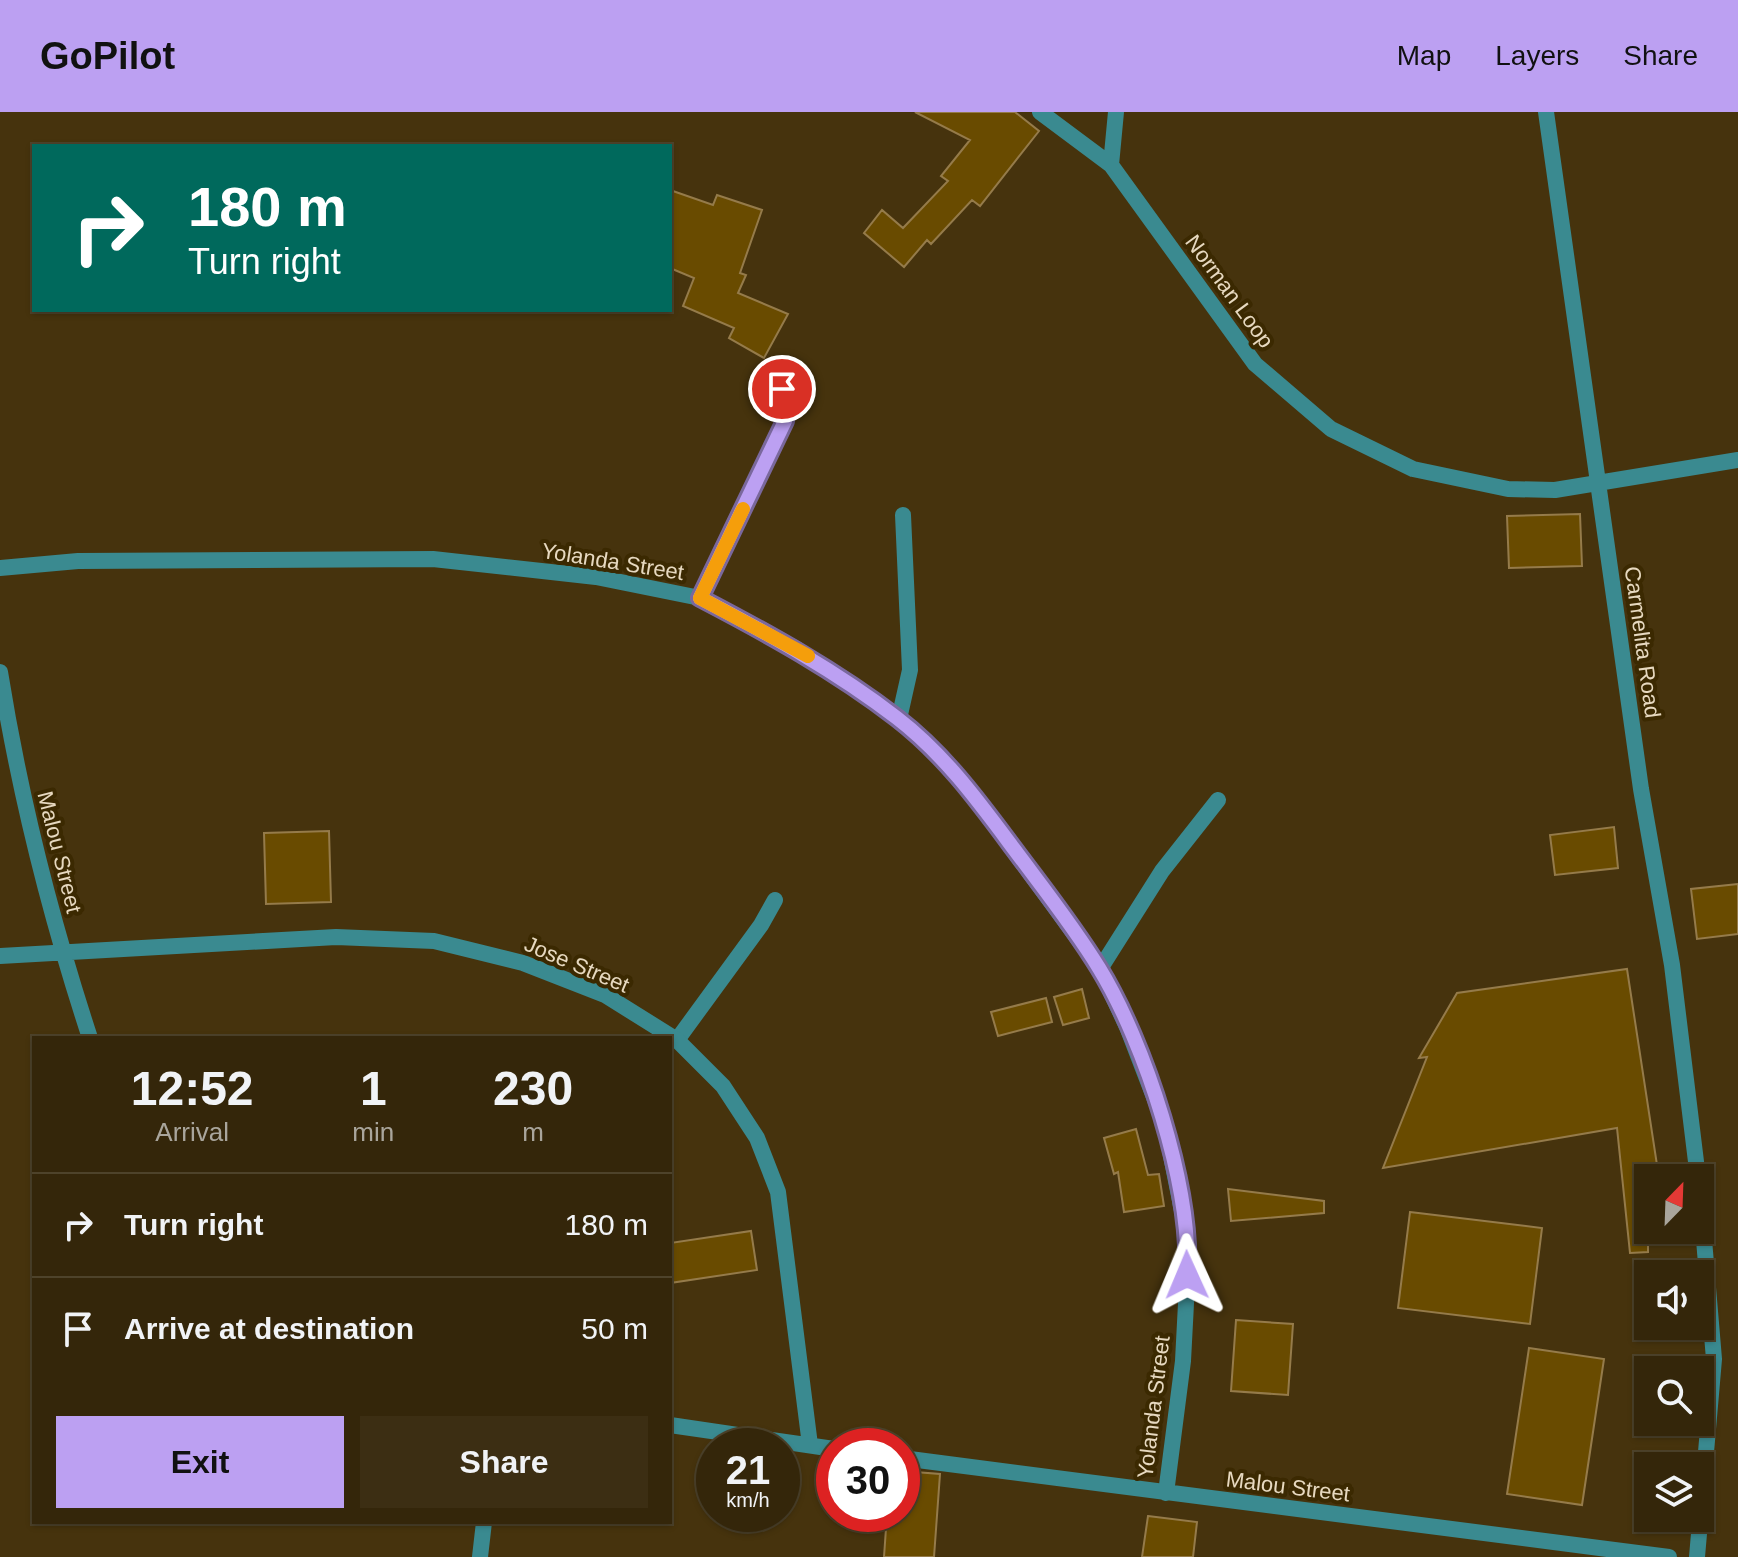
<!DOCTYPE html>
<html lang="en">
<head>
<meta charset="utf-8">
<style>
  :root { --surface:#34260a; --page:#3c2e13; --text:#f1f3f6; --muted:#a9a59c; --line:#4e432b; --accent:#bca0f2 }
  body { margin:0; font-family:Helvetica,sans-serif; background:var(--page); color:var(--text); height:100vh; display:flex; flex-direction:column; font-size:30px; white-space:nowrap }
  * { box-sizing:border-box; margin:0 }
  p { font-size:26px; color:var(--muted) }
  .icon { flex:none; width:44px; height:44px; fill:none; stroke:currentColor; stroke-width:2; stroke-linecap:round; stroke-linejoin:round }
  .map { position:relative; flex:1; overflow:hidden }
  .side { position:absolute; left:32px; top:924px; width:640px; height:488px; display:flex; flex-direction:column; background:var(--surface); border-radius:0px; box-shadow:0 2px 6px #0004,0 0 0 2px var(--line) }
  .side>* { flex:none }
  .hud { position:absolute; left:32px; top:32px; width:640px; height:168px; border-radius:0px; box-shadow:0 2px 6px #0004,0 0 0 2px var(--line); background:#00695c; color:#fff; overflow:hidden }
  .needle { width:52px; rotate:23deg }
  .tools { position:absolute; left:1634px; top:1052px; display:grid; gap:16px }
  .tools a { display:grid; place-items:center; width:80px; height:80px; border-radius:0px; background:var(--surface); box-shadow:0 2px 6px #0004,0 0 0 2px var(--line); font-size:40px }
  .speed { position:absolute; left:696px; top:1316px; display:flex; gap:16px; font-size:40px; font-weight:700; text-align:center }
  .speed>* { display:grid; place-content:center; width:104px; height:104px; border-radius:50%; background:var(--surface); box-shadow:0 2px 6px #0004,0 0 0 2px var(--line); line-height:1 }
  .speed small { font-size:20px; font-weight:400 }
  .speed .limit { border:12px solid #d22; background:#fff; color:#111 }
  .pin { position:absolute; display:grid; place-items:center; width:68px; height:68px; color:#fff; margin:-34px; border:4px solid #fff; border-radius:50%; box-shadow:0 2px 8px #0007 }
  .me { position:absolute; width:88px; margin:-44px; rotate:359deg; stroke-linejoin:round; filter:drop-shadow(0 0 6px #0008) }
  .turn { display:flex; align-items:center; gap:28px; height:168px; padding:0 24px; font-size:36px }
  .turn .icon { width:104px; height:104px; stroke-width:2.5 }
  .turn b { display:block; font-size:56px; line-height:68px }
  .eta { display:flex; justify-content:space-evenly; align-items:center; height:136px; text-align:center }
  .eta b { font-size:48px; font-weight:700; line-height:56px }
  .cta { display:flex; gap:16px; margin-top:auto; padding:16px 24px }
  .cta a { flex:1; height:92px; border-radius:0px; background:var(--accent); color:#111; font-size:32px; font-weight:700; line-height:92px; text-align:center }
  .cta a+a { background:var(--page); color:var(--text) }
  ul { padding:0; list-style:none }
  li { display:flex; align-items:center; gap:24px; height:104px; padding:0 24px; border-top:2px solid var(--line) }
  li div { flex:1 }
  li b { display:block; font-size:30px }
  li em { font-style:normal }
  header { display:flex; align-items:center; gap:48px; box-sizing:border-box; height:112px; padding:0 40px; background:var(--accent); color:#111 }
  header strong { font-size:38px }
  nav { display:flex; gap:44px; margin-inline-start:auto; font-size:28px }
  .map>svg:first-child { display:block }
</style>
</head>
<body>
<header>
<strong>GoPilot</strong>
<nav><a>Map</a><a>Layers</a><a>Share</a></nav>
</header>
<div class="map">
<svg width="1738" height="1445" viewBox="0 0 1738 1445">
  <rect width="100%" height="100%" fill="#46330d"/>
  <path fill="#694b00" stroke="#957b4a" stroke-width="2" d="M915,0H1015L1039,19L980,94L972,88L931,132L927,128L904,155L864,121L882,98L903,116L948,69L941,64L970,28Z
    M670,78L713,93L717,83L762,98L740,161L746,163L738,181L788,202L764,246L729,226L734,216L683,194L694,166L670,156Z
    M1580,402L1582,454L1509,456L1507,404Z
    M1614,715L1618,756L1555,763L1550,723Z
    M329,719L331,790L266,792L264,721Z
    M1738,772V822L1697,827L1691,777Z
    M1627,857L1659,1066H1648V1140L1630,1141L1617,1016L1383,1056L1427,945L1419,946L1457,881Z
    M1082,877L1089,906L1063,913L1054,885Z
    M1046,886L1052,910L998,924L991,900Z
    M1136,1017L1148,1063L1159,1062L1164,1094L1124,1100L1118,1060L1114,1062L1104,1026Z
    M1228,1077L1324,1089V1101L1231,1109Z
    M1410,1100L1542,1116L1530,1212L1398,1196Z
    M751,1119L757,1158L670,1171V1131Z
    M1236,1208L1293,1212L1288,1283L1231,1279Z
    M1529,1236L1604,1247L1582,1393L1507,1382Z
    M902,1359L940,1362L934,1445H884L887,1402H902Z
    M1148,1404L1197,1410L1193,1445H1142Z"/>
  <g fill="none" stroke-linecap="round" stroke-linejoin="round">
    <path stroke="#3a8a90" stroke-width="16" d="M899,607L910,558L903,403
      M677,928L761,813L775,788"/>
    <path stroke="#3a8a90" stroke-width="16" d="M1040,0L1111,53L1255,252L1331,317L1413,357L1508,377L1555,378L1738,348
      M1546,0L1641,677L1672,853L1698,1066
      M1111,53L1116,0
      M0,456L78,449L433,447L596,465L700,486L797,537L899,607L958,663L1100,857L1127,915L1165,1014L1189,1134L1183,1249L1166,1381
      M700,486L785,309L787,294L782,277
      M0,560C20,685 51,807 90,926
      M0,844L336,825L434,829L523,851L605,883L677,928L723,974L757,1026L778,1080L810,1333
      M1100,857L1162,759L1218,688
      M670,1313L834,1337
      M902,1346L1669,1445
      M480,1445L484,1410
      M1697,1445L1714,1247L1700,1080"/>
  </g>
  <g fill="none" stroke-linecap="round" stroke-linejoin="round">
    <g stroke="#7a689d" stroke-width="20">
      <path id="route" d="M782,277L787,294L785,309L700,486C769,522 836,559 897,606C945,643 979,690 1014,737C1043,776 1074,815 1099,856C1145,931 1192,1075 1187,1163"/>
    </g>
    <use href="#route" stroke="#bca0f2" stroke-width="14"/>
    <path stroke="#f59e0b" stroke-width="14" d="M743,397L700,486L808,544"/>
  </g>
  <g text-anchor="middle" stroke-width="8" stroke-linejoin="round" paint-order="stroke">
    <g font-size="22" fill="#e7d9c0" stroke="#3b2901">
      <text transform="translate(1230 179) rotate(54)" y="8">Norman Loop</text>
      <text transform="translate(613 449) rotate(9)" y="8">Yolanda Street</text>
      <text transform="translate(1643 530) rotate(82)" y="8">Carmelita Road</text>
      <text transform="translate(60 740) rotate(76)" y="8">Malou Street</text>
      <text transform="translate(577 852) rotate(23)" y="8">Jose Street</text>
      <text transform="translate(1153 1295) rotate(-83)" y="8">Yolanda Street</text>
      <text transform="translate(1288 1374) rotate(7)" y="8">Malou Street</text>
    </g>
  </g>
</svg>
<div class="tools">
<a><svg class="needle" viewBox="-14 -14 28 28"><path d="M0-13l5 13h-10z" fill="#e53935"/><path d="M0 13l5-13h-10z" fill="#a9a59c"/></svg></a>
<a><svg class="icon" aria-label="sound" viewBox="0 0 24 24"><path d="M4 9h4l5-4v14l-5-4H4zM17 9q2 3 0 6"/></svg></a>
<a><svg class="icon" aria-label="search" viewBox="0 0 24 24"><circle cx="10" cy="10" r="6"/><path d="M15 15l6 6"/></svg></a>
<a><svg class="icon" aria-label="layers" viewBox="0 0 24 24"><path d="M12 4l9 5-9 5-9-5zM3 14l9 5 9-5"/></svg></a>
</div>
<div class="speed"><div>21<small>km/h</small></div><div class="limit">30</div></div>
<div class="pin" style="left:782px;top:277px;background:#d93025"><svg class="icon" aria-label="arrive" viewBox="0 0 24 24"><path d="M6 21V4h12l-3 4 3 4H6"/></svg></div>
<svg class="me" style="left:1187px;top:1163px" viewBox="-20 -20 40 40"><path d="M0-17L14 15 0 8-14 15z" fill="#bca0f2" stroke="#fff" stroke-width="4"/></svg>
<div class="hud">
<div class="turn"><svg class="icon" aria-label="right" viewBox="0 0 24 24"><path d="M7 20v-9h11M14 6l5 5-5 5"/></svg><div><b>180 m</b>Turn right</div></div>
</div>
<section class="side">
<div class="eta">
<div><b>12:52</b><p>Arrival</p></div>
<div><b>1</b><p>min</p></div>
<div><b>230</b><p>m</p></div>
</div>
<ul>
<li><svg class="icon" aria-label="right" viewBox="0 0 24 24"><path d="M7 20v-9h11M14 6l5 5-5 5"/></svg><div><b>Turn right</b></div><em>180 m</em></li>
<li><svg class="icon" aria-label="arrive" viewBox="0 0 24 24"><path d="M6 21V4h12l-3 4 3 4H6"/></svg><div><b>Arrive at destination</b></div><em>50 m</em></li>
</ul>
<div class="cta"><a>Exit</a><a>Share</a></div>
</section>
</div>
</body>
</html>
